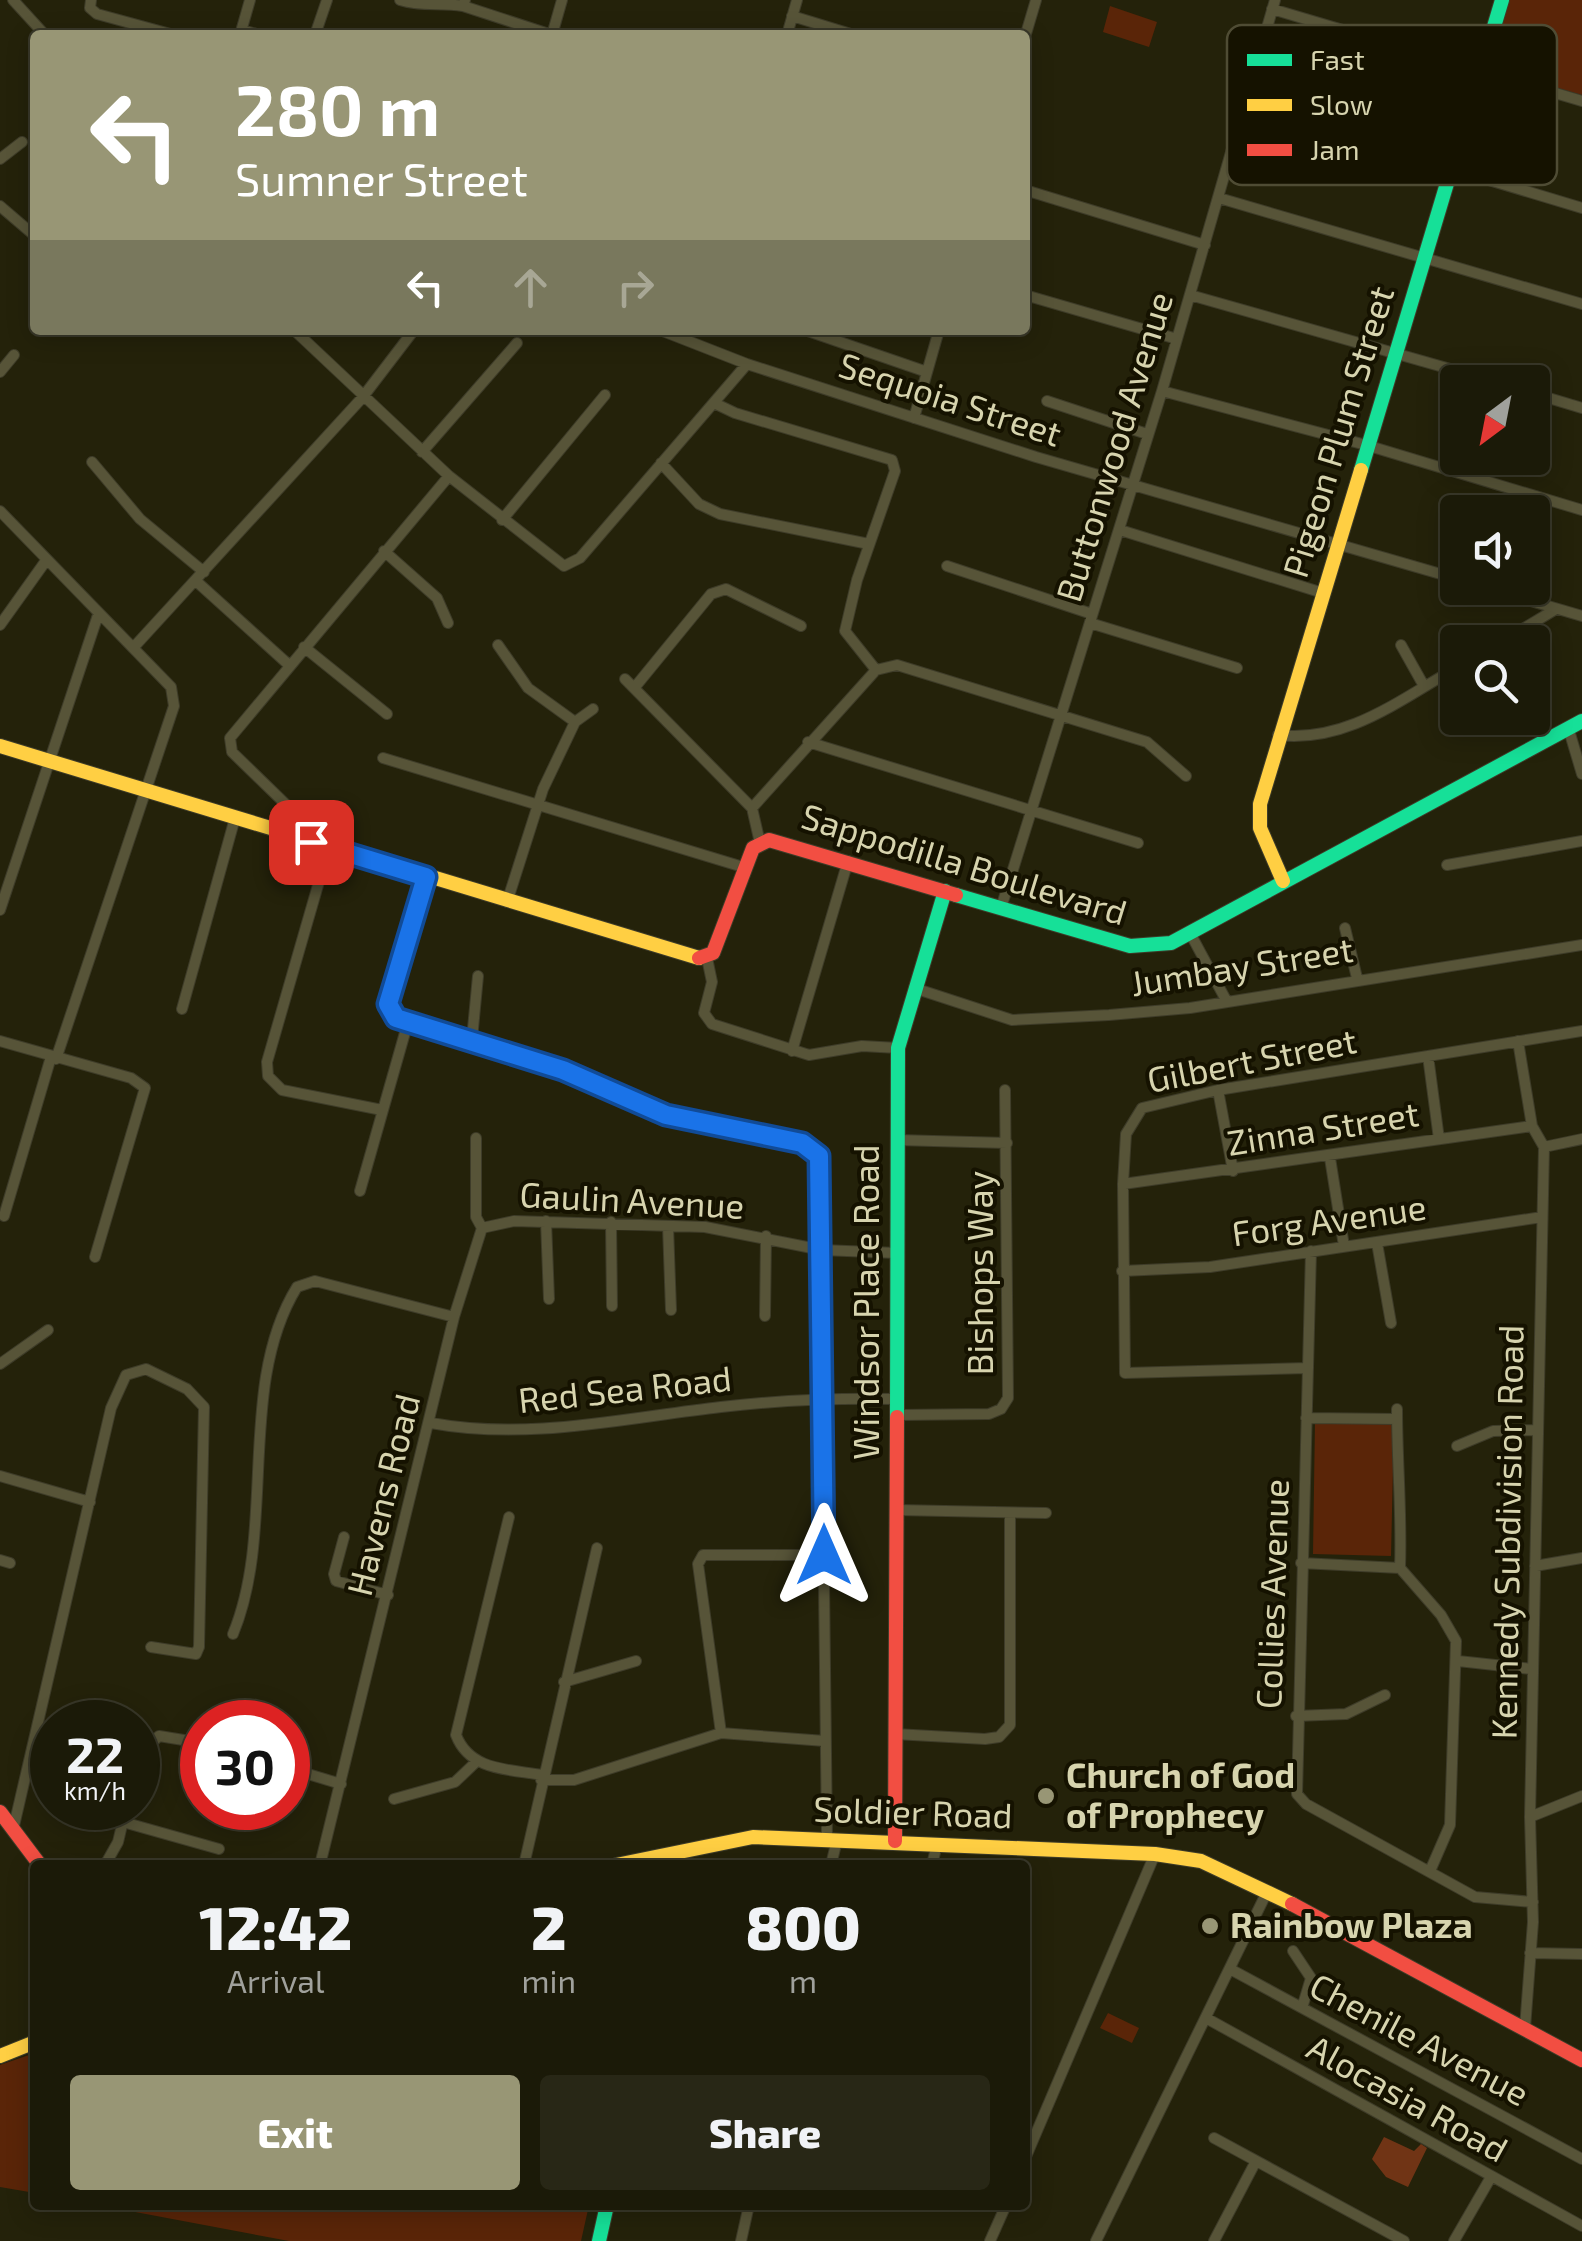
<!DOCTYPE html>
<html lang="en">
<head>
<meta charset="utf-8">
<style>
  :root { --surface:#1b1a08; --page:#282716; --text:#f1f3f6; --muted:#a0a19c; --line:#393829; --accent:#989675 }
  body { margin:0; font-family:"Exo 2",sans-serif; background:var(--page); color:var(--text); height:100vh; display:flex; flex-direction:column; font-size:38px; white-space:nowrap }
  * { box-sizing:border-box; margin:0 }
  p { font-size:32px; color:var(--muted) }
  .icon { flex:none; width:55px; height:55px; fill:none; stroke:currentColor; stroke-width:2; stroke-linecap:round; stroke-linejoin:round }
  .map { position:relative; flex:1; overflow:hidden }
  .drawer { position:absolute; left:30px; top:1860px; width:1000px; height:350px; display:flex; flex-direction:column; background:var(--surface); border-radius:10px; box-shadow:0 5px 25px #0003,0 0 0 2px var(--line) }
  .drawer>* { flex:none }
  .guide { position:absolute; left:30px; top:30px; width:1000px; height:305px; border-radius:10px; box-shadow:0 5px 25px #0003,0 0 0 2px var(--line); background:#989675; color:#fff; overflow:hidden }
  .needle { width:65px; rotate:212deg }
  .fabs { position:absolute; left:1440px; top:365px; display:grid; gap:20px }
  .fabs a { display:grid; place-items:center; width:110px; height:110px; border-radius:10px; background:var(--surface); box-shadow:0 5px 25px #0003,0 0 0 2px var(--line); font-size:50px }
  .speed { position:absolute; left:30px; top:1700px; display:flex; gap:20px; font-size:50px; font-weight:700; text-align:center }
  .speed>* { display:grid; place-content:center; width:130px; height:130px; border-radius:50%; background:var(--surface); box-shadow:0 5px 25px #0003,0 0 0 2px var(--line); line-height:1 }
  .speed small { font-size:25px; font-weight:400 }
  .speed .limit { border:15px solid #d22; background:#fff; color:#111 }
  .pin { position:absolute; display:grid; place-items:center; width:85px; height:85px; color:#fff; margin:-42px; border-radius:20px; box-shadow:0 5px 15px #0006 }
  .me { position:absolute; width:110px; margin:-55px; rotate:0deg; stroke-linejoin:round; filter:drop-shadow(0 0 8px #0008) }
  .turn { display:flex; align-items:center; gap:35px; height:210px; padding:0 40px; font-size:45px }
  .turn .icon { width:130px; height:130px; stroke-width:2.5 }
  .turn b { display:block; font-size:70px; line-height:85px }
  .lanes { display:flex; align-items:center; height:95px; padding:0 40px; background:#0003; justify-content:center; gap:50px; direction:ltr }
  .lanes .off { opacity:.35 }
  .eta { display:flex; justify-content:space-evenly; align-items:center; height:170px; text-align:center }
  .eta b { font-size:60px; font-weight:800; line-height:70px }
  .cta { display:flex; gap:20px; margin-top:auto; padding:20px 40px }
  .cta a { flex:1; height:115px; border-radius:10px; background:var(--accent); color:#fff; font-size:40px; font-weight:800; line-height:115px; text-align:center }
  .cta a+a { background:var(--page); color:var(--text) }
  .map>svg:first-child { display:block }
</style>
</head>
<body>
<div class="map">
<svg width="1582" height="2241" viewBox="0 0 1582 2241">
  <rect width="100%" height="100%" fill="#24220a"/>
  <path fill="#5a2508" d="M1509,0H1582V95L1489,68Z
    M1110,6L1157,22L1149,47L1103,32Z
    M1315,1421L1394,1423L1391,1556L1313,1554Z
    M1108,2013L1139,2028L1132,2043L1100,2028Z
    M35,2053V2193L0,2187V2065Z
    M98,2205H589L581,2241H289Z"/>
  <path fill="#703415" d="M1384,2137L1414,2151L1421,2144L1427,2148L1408,2187L1386,2177L1372,2159Z"/>
  <g fill="none" stroke-linecap="round" stroke-linejoin="round">
    <g stroke="#3e3c29" stroke-width="12">
      <path id="street" d="M13,0L45,35
        M91,0L90,8L97,14L174,35
        M400,0C421,7 440,2 463,6
        M465,0L463,6L552,35
        M1272,9L1582,101
        M792,16L854,35
        M242,30L260,35
        M240,35L250,0
        M315,35L327,0
        M552,35L562,0
        M787,35L797,0
        M1025,37L1036,0
        M1247,107L1582,208
        M0,159L22,142
        M1025,190L1205,245
        M1219,198L1582,304
        M0,206L35,236
        M1025,295L1177,339
        M1190,295L1496,382
        M294,330L449,476L564,566L580,558L747,364
        M660,330L747,364L1036,457L1458,579
        M805,330L927,372
        M0,372L14,355
        M1162,391L1366,445L1582,510
        M1532,393L1582,408
        M1047,401L1147,434
        M714,403L735,413L892,460L895,471L857,580L845,631L876,670
        M914,418L939,330
        M422,452L517,343
        M92,462L140,519L204,572
        M661,463L699,504L720,514L869,544
        M0,511L171,687L174,706L56,1059
        M502,520L605,395
        M1120,530L1323,593
        M384,551L437,598L448,623
        M947,566L1092,614
        M196,581L289,665
        M1487,588L1582,616
        M1090,623L1237,668
        M0,625L45,562
        M1501,642L1556,609
        M498,645L528,688L575,722L543,789L507,902
        M1401,645L1424,686
        M304,647L387,714
        M133,648L362,398L414,330
        M625,679L752,808L760,843
        M635,687L711,594L726,589L801,626
        M575,722L593,709
        M1568,727L1582,774
        M1278,735C1347,743 1399,700 1458,667
        M808,742L1138,843
        M383,758L743,867
        M752,808L876,670L897,665L1147,742L1186,776
        M311,841L303,821L232,752L230,738L449,476
        M329,847L267,1062L268,1076L282,1090L382,1110
        M1447,865L1582,841
        M425,877L387,1004L396,1018L563,1070L666,1115L802,1143L819,1156L827,1839
        M1001,908L1162,391L1275,0
        M0,910L98,615
        M1345,928L1357,978
        M1190,933L1226,1000
        M707,958L712,982L704,1013L712,1024L809,1055L862,1046L898,1048
        M914,988L1012,1020L1109,1015L1190,1008L1582,945
        M182,1009L235,818
        M472,1039L478,976
        M0,1041L131,1078L145,1088L95,1257
        M1518,1041L1532,1126L1544,1147L1530,1817L1533,1922L1525,2028
        M792,1051L848,861
        M1428,1056L1439,1139
        M1218,1090L1233,1171
        M476,1138V1217L482,1228
        M897,1140L1007,1143
        M1544,1147L1582,1139
        M1330,1158L1344,1246
        M1123,1184L1532,1126
        M360,1191L408,1022
        M4,1216L51,1057
        M546,1221L549,1299
        M611,1222L612,1306
        M668,1226L671,1310
        M482,1228L514,1221L705,1227L822,1250L897,1253
        M1377,1243L1391,1323
        M1311,1251L1297,1794L1306,1804L1475,1897L1533,1902
        M1122,1271L1210,1267L1542,1217
        M765,1316L766,1236
        M0,1364L48,1330
        M1308,1368L1125,1373L1123,1184L1126,1134L1142,1108L1218,1090L1582,1031
        M1397,1409C1397,1462 1402,1514 1400,1568
        M897,1415L989,1414L1001,1409L1008,1398L1005,1090
        M1306,1418L1397,1419
        M431,1423C528,1441 624,1418 721,1407C780,1400 837,1398 897,1399
        M1457,1446L1493,1431L1538,1430
        M0,1476L90,1502
        M897,1510L1046,1513
        M509,1517L456,1735C470,1771 508,1769 542,1775
        M344,1537L334,1574L336,1581L388,1595
        M0,1560L10,1563
        M1301,1563L1400,1568L1441,1615L1456,1641L1450,1825L1430,1871
        M1535,1566L1582,1558
        M233,1634C277,1528 236,1386 297,1287L315,1281L454,1317
        M1458,1661L1532,1669
        M564,1682L636,1661
        M1296,1716L1346,1714L1385,1695
        M721,1733L698,1564L703,1555H824
        M895,1734L985,1739L999,1737L1010,1725V1514
        M288,1768L341,1784
        M138,1770L147,1747L159,1736L202,1743
        M541,1780H574L721,1733L825,1741
        M394,1799L455,1782L476,1762
        M1530,1817L1582,1796
        M123,1822L219,1849
        M13,1830L111,1408L126,1375L146,1369L187,1389L204,1407L199,1647L196,1654L151,1647
        M105,1865L118,1842L126,1808
        M320,1865L454,1317L482,1228
        M524,1865L597,1548
        M831,1865L837,1840
        M932,1865L937,1844
        M1293,1951L1311,1978L1302,2008
        M1530,1953L1582,1954
        M1230,1969L1582,2159
        M1206,2018L1582,2226
        M1214,2138L1404,2241
        M1025,2159L1155,1854
        M741,2241L749,2205
        M990,2241L1006,2205
        M1096,2241L1267,1892
        M1214,2241L1256,2161
        M1454,2241L1491,2177"/>
    </g>
    <g stroke="#3e3c29" stroke-width="16">
      <path id="fast" d="M1361,470L1502,0
        M956,895L1130,946L1171,943L1582,721
        M897,1417L898,1048L945,891
        M599,2241L607,2205"/>
    </g>
    <g stroke="#3e3c29" stroke-width="16">
      <path id="slow" d="M0,746L699,958
        M1283,881L1260,828V804L1361,470
        M616,1865L753,1837L1155,1854L1201,1861L1292,1904
        M0,2056L35,2042"/>
    </g>
    <g stroke="#3e3c29" stroke-width="16">
      <path id="jam" d="M699,958L713,953L753,848L769,840L956,895
        M0,1812L40,1865
        M895,1841L897,1417
        M1292,1904L1582,2060"/>
    </g>
    <use href="#street" stroke="#575438" stroke-width="10"/>
    <use href="#fast" stroke="#16e098" stroke-width="14"/>
    <use href="#slow" stroke="#ffcf43" stroke-width="14"/>
    <use href="#jam" stroke="#f24e42" stroke-width="14"/>
  </g>
  <g fill="none" stroke-linecap="round" stroke-linejoin="round">
    <g stroke="#114b97" stroke-width="25">
      <path id="route" d="M311,842L426,877L388,1004L396,1018L563,1070L666,1115L802,1143L819,1156L824,1555"/>
    </g>
    <use href="#route" stroke="#1a73e8" stroke-width="18"/>
  </g>
  <g fill="#989675" stroke="#151200" stroke-width="4">
    <circle cx="1046" cy="1796" r="10"/>
    <circle cx="1210" cy="1926" r="10"/>
  </g>
  <g text-anchor="middle" stroke-width="8" stroke-linejoin="round" paint-order="stroke">
    <g font-size="35" fill="#d7d4ae" stroke="#151200">
      <text transform="translate(950 400) rotate(18)" y="12">Sequoia Street</text>
      <text transform="translate(1339 432) rotate(-73)" y="12">Pigeon Plum Street</text>
      <text transform="translate(1115 447) rotate(-73)" y="12">Buttonwood Avenue</text>
      <text transform="translate(964 865) rotate(17)" y="12">Sappodilla Boulevard</text>
      <text transform="translate(1242 967) rotate(-9)" y="12">Jumbay Street</text>
      <text transform="translate(1252 1061) rotate(-11)" y="12">Gilbert Street</text>
      <text transform="translate(1323 1129) rotate(-9)" y="12">Zinna Street</text>
      <text transform="translate(632 1201) rotate(3)" y="12">Gaulin Avenue</text>
      <text transform="translate(1329 1221) rotate(-8)" y="12">Forg Avenue</text>
      <text transform="translate(981 1273) rotate(-90)" y="12">Bishops Way</text>
      <text transform="translate(867 1302) rotate(-90)" y="12">Windsor Place Road</text>
      <text transform="translate(625 1390) rotate(-6)" y="12">Red Sea Road</text>
      <text transform="translate(384 1495) rotate(-76)" y="12">Havens Road</text>
      <text transform="translate(1508 1532) rotate(-89)" y="12">Kennedy Subdivision Road</text>
      <text transform="translate(1273 1594) rotate(-88)" y="12">Collies Avenue</text>
      <text transform="translate(913 1813) rotate(2)" y="12">Soldier Road</text>
      <text transform="translate(1419 2040) rotate(28)" y="12">Chenile Avenue</text>
      <text transform="translate(1407 2099) rotate(29)" y="12">Alocasia Road</text>
    </g>
    <g font-size="35" font-weight="bold" fill="#d7d4ae" stroke="#151200" text-anchor="start">
      <text x="1066" y="1788">Church of God<tspan x="1066" dy="40">of Prophecy</tspan></text>
      <text x="1230" y="1938">Rainbow Plaza</text>
    </g>
  </g>
  <rect x="1227" y="25" width="330" height="160" rx="15" fill="#151200" stroke="#4f4c34" stroke-width="2.5"/>
  <rect x="1247" y="54" width="45" height="12" fill="#16e098"/>
  <rect x="1247" y="99" width="45" height="12" fill="#ffcf43"/>
  <rect x="1247" y="144" width="45" height="12" fill="#f24e42"/>
  <g font-size="28" fill="#d7d4ae">
    <text x="1310" y="70">Fast</text>
    <text x="1310" y="115">Slow</text>
    <text x="1310" y="160">Jam</text>
  </g>
</svg>
<div class="fabs">
<a><svg class="needle" viewBox="-14 -14 28 28"><path d="M0-13l5 13h-10z" fill="#e53935"/><path d="M0 13l5-13h-10z" fill="#a0a19c"/></svg></a>
<a><svg class="icon" aria-label="sound" viewBox="0 0 24 24"><path d="M4 9h4l5-4v14l-5-4H4zM17 9q2 3 0 6"/></svg></a>
<a><svg class="icon" aria-label="search" viewBox="0 0 24 24"><circle cx="10" cy="10" r="6"/><path d="M15 15l6 6"/></svg></a>
</div>
<div class="speed"><div>22<small>km/h</small></div><div class="limit">30</div></div>
<div class="pin" style="left:311px;top:842px;background:#d93025"><svg class="icon" aria-label="arrive" viewBox="0 0 24 24"><path d="M6 21V4h12l-3 4 3 4H6"/></svg></div>
<svg class="me" style="left:824px;top:1555px" viewBox="-20 -20 40 40"><path d="M0-17L14 15 0 8-14 15z" fill="#1a73e8" stroke="#fff" stroke-width="4"/></svg>
<div class="guide">
<div class="turn"><svg class="icon" aria-label="left" viewBox="0 0 24 24"><path d="M17 20v-9H6M10 6l-5 5 5 5"/></svg><div><b>280 m</b>Sumner Street</div></div>
<div class="lanes"><svg class="icon" aria-label="left" viewBox="0 0 24 24"><path d="M17 20v-9H6M10 6l-5 5 5 5"/></svg><svg class="icon off" aria-label="ahead" viewBox="0 0 24 24"><path d="M12 20V5M6 11l6-6 6 6"/></svg><svg class="icon off" aria-label="right" viewBox="0 0 24 24"><path d="M7 20v-9h11M14 6l5 5-5 5"/></svg></div>
</div>
<section class="drawer">
<div class="eta">
<div><b>12:42</b><p>Arrival</p></div>
<div><b>2</b><p>min</p></div>
<div><b>800</b><p>m</p></div>
</div>
<div class="cta"><a>Exit</a><a>Share</a></div>
</section>
</div>
</body>
</html>
